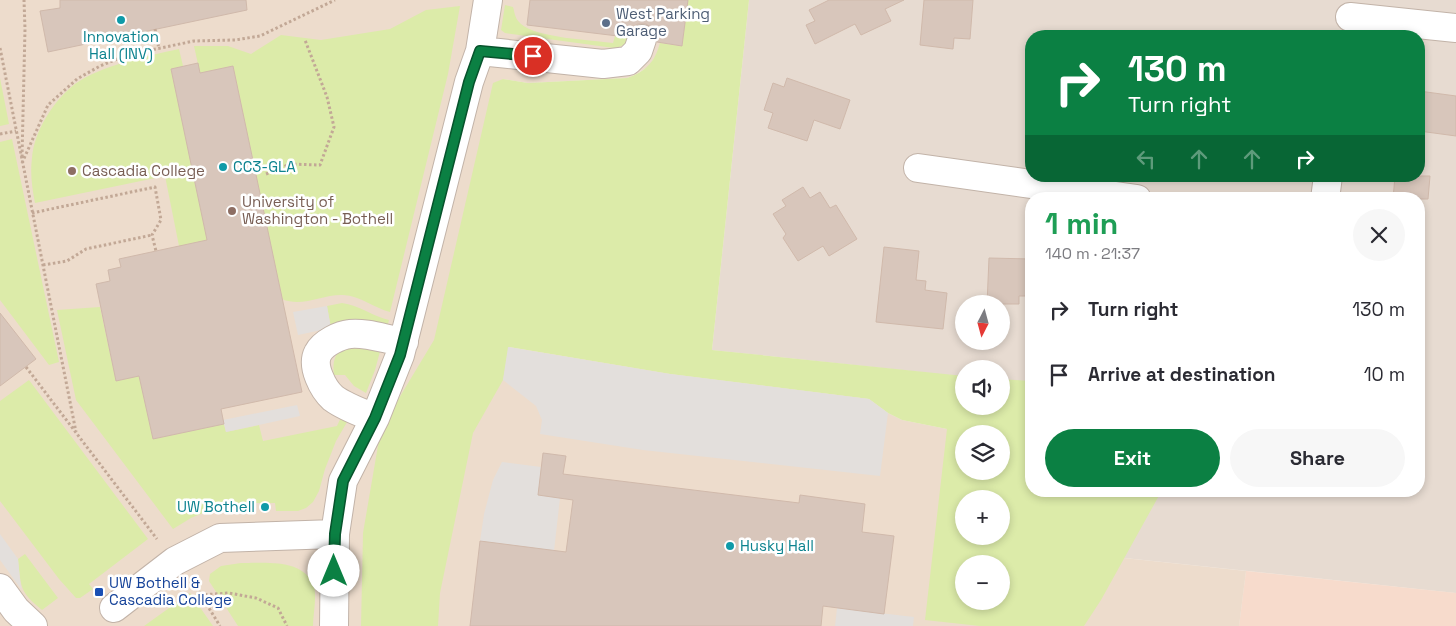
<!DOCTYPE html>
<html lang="en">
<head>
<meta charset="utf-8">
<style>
  :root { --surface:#fff; --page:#f7f7f7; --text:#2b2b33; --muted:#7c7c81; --accent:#0b8043 }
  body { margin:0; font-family:"Space Grotesk",sans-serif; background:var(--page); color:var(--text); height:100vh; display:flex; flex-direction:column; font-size:19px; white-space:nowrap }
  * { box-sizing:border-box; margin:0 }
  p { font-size:16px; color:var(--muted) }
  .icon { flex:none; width:28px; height:28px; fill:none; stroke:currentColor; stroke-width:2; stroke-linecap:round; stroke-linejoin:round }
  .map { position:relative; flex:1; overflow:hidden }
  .side { position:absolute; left:1025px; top:192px; width:400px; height:305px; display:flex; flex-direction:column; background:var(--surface); border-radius:20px; box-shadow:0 2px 8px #0003 }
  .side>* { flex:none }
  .hud { position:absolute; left:1025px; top:30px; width:400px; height:152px; border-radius:20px; box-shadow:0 2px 8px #0003; background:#0b8043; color:#fff; overflow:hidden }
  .needle { width:32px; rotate:186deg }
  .tools { position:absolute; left:955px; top:295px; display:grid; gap:10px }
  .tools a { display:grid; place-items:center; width:55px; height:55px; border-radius:50%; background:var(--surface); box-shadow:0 2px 8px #0003; font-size:25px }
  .pin { position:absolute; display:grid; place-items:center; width:42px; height:42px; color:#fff; margin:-21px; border:2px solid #fff; border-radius:50%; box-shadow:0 1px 5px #0007 }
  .me { position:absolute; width:55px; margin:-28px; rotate:0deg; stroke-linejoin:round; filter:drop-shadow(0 0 4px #0008) }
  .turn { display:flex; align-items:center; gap:18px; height:105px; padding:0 20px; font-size:22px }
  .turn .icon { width:65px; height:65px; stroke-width:2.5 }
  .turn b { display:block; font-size:35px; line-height:42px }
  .lanes { display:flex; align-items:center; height:48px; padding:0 20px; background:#0003; justify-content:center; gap:25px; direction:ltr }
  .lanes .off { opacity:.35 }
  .round { display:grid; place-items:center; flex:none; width:52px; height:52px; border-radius:26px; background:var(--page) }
  .summary { display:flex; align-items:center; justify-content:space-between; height:85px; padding:0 20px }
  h1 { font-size:30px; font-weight:800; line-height:38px; color:#1e9e55 }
  .button { display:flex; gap:10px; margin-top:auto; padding:10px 20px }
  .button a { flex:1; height:58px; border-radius:30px; background:var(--accent); color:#fff; font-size:20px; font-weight:800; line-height:58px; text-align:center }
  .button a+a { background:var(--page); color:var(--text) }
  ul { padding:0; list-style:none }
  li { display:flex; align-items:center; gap:15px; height:65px; padding:0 20px }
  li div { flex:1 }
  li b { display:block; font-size:19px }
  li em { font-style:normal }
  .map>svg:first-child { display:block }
</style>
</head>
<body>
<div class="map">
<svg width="1456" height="626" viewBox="0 0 1456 626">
  <rect width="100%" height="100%" fill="#f3ebe3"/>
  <path fill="#e7dbd1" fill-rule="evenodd" d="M749,0H1456V593L1002,545L1001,434H964L920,372L712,350ZM1031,36H1419V176H1031ZM1031,199H1419V491H1031ZM964,304H1001V341H964ZM964,369H1001V406H964Z"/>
  <path fill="#f7dbcc" d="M1246,571L1456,593V626H1239Z"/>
  <path fill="#eddccc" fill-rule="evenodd" d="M0,0H688L682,46L658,52L649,66L635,75L627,78L528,83L503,79L508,347L670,374L869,399L888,413L902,420L947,429L964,471V536L1002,545L1246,571L1239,626H0ZM964,564H1001V601H964Z"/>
  <path fill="#dceba9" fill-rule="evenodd" d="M688,0H749L712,350L964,376V406H1001V379L1031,381V491H1165L1161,492L1101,600L1084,626H980L925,620L947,429L902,420L888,413L869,399L670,374L509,347L503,380L473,433L440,593L438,626H361L363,533L381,428L434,340L493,83L503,79L528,83L627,78C646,72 655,61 660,43L682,46ZM964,434H1001V471H964ZM964,499H1001V536H964ZM964,564H1001V601H964Z
    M505,5L513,7C515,14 515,19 521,24C537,38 591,40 613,43L615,36L628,38C626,45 621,47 614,48L505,33L501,30Z
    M460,6L448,74L390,312C374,308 361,296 343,295C323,294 302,308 282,299L233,66L200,73L194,46H228L251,54L281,35L321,40L390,29L426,10Z
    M179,49L183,66L171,69L209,248L179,246L165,176L35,203C32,188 30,173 32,158C34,131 54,100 75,84C100,66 150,55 179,49Z
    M0,78L9,124L0,126Z
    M12,139L59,362L49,365L0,300V142Z
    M342,303C359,305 372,316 389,320L387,328H331L327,306Z
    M100,307L116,381L139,376L153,439L224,424L226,432L259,425L263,441L337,426L343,413L350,417L336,441L325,469L319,491L313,502L306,508L298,511H276L275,503H255V511L215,508L191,518L173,529L76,400L57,310Z
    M345,344L381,348L375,370L366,393L354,386L345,375H334C332,362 335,353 345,344Z
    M29,380L148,539L89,584L93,589L80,598H76L59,579L0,501V401Z
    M25,554L58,598L42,610C19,591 21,587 18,559Z
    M241,563C265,563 305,558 314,587C317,598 313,614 313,626H238L209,581L210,574L221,566Z
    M190,593L213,626H144Z"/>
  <path fill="#e3dfdc" d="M327,306L331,328L298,335L293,312Z
    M508,347L670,374L869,399L888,413L880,476L643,450L540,434L542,420L536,406L503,380Z
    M297,405L300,416L226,432L223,420Z
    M502,462L541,467L538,495L560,498L554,551L480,541L484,514L493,480Z
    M0,534L18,559L21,589L0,560Z
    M837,608L914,617L913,626H835Z"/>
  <path fill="#d8c6bb" stroke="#d0b9ab" d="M60,0H246L247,10L48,52L40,11L60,8Z
    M530,0H688L682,46L657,42V35L654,29L646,24H638L632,27L626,37L527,25Z
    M829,0H904L885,9L891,21L861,35L855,24L815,44L806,25L815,21L809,10Z
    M924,0H973L970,39L954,38L953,49L920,45Z
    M198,63L200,73L233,66L302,392L221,409L224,424L153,439L139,376L116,381L96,284L110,281L108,270L121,267L119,259L207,240L171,69Z
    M787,78L850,100L840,129L814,120L807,141L768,128L773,113L764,110L773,83L784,87Z
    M1419,91L1456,96V136L1419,131Z
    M1395,176H1430L1428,199H1393Z
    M803,187L810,198L820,192L830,208L836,205L857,239L829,256L823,246L798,261L783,238L786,234L773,214L786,206L782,200Z
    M884,247L919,251L916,280L926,281L925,290L947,293L943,329L876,322Z
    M989,258L1031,259V296H1019V304H987Z
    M0,313L36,359L0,386Z
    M543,453L566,456L563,474L799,503L800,495L865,504L862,532L894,536L884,614L823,606L821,626H470L480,541L566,552L573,500L538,495Z"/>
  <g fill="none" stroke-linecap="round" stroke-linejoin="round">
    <g stroke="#c2b3a8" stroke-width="30">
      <path id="minor" d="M1350,17L1456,28
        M480,51L603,64L628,61L638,51L642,39
        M918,168L1137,199
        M1325,199L1328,176
        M375,418C362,413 345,407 333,398C323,389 311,366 318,353C323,343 340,335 350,334C366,332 388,340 404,342
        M0,588L16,610L33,626
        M114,608L175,561L220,538L335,534
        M334,626L335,534L343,481L375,418L400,355L469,82L480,51L488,0"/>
    </g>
    <path stroke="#c2a896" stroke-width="3" stroke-dasharray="2.5 2.5" stroke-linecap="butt" d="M155,29L159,49
      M0,48L76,432
      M0,134L16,131
      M22,157L25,29L24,0
      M22,163L48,105L77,79L100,66L127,55L194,41L235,40L260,36L335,0
      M266,174L290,164L320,165L334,127L327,97L305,40
      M32,213L155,187L161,220L152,235L156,251
      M43,265L67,261L86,249L152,235
      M26,367L157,539
      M196,587L220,626
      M200,595L229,593L256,598L278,608L287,626"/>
    <use href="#minor" stroke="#fff" stroke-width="28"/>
  </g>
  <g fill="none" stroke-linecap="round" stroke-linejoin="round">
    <g stroke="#07532c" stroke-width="12">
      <path id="route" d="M334,571L335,534L343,481L375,418L400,355L469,82L480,51L533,56"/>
    </g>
    <use href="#route" stroke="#0b8043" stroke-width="9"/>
  </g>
  <g fill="#0f9aa8" stroke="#fff" stroke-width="2">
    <circle cx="121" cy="20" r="5"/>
    <circle cx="223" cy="167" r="5"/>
    <circle cx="265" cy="507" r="5"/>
    <circle cx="730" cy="546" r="5"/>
  </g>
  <circle fill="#5c6f8a" stroke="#fff" stroke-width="2" cx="606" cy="23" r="5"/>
  <g fill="#8d6e63" stroke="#fff" stroke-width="2">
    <circle cx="72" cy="171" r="5"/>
    <circle cx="232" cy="211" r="5"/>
  </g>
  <rect fill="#1a4fb4" stroke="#fff" stroke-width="2" x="94" y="587" width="10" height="10" rx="2.5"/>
  <g text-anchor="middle" stroke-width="5" stroke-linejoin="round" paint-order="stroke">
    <g font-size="15" fill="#4e5e75" stroke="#fff" text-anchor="start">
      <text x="616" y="19">West Parking<tspan x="616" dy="17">Garage</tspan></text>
    </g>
    <g font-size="15" fill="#0d838f" stroke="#fff" text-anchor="start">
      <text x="121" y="42" text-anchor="middle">Innovation<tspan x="121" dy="17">Hall (INV)</tspan></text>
      <text x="233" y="172">CC3-GLA</text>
      <text x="255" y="512" text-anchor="end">UW Bothell</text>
      <text x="740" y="551">Husky Hall</text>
    </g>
    <g font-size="15" fill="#785e54" stroke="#fff" text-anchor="start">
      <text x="82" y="176">Cascadia College</text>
      <text x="242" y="207">University of<tspan x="242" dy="17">Washington - Bothell</tspan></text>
    </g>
    <g font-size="15" fill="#164399" stroke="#fff" text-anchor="start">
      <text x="109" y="588">UW Bothell &amp;<tspan x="109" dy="17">Cascadia College</tspan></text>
    </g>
  </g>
</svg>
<div class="tools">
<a><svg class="needle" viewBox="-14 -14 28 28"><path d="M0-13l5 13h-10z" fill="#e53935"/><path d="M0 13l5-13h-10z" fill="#7c7c81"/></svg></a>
<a><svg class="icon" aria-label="sound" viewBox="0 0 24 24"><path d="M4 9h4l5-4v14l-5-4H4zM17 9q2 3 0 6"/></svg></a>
<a><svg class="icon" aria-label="layers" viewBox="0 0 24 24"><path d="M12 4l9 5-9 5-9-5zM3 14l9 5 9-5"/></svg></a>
<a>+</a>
<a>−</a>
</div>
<div class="pin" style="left:533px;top:56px;background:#d93025"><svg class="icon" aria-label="arrive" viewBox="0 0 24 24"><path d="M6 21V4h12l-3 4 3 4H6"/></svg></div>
<svg class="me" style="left:334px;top:571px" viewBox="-20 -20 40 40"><circle r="19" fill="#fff"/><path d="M0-13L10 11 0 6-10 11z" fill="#0b8043"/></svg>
<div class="hud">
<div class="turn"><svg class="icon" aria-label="right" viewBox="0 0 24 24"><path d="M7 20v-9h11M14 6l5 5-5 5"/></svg><div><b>130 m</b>Turn right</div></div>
<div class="lanes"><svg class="icon off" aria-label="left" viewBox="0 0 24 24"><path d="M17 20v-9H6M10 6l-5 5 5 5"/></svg><svg class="icon off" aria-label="ahead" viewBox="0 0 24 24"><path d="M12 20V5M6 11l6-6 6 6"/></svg><svg class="icon off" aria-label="ahead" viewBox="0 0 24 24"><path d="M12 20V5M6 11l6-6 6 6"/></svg><svg class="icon" aria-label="right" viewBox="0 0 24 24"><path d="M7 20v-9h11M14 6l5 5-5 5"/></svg></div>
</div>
<section class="side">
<div class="summary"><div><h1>1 min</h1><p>140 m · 21:37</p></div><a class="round"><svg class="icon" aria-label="close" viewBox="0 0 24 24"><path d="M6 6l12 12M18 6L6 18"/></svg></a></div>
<ul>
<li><svg class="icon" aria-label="right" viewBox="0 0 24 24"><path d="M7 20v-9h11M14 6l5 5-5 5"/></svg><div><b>Turn right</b></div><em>130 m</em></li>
<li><svg class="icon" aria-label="arrive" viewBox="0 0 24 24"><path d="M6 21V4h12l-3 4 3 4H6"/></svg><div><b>Arrive at destination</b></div><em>10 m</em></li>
</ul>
<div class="button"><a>Exit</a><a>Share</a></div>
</section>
</div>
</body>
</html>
